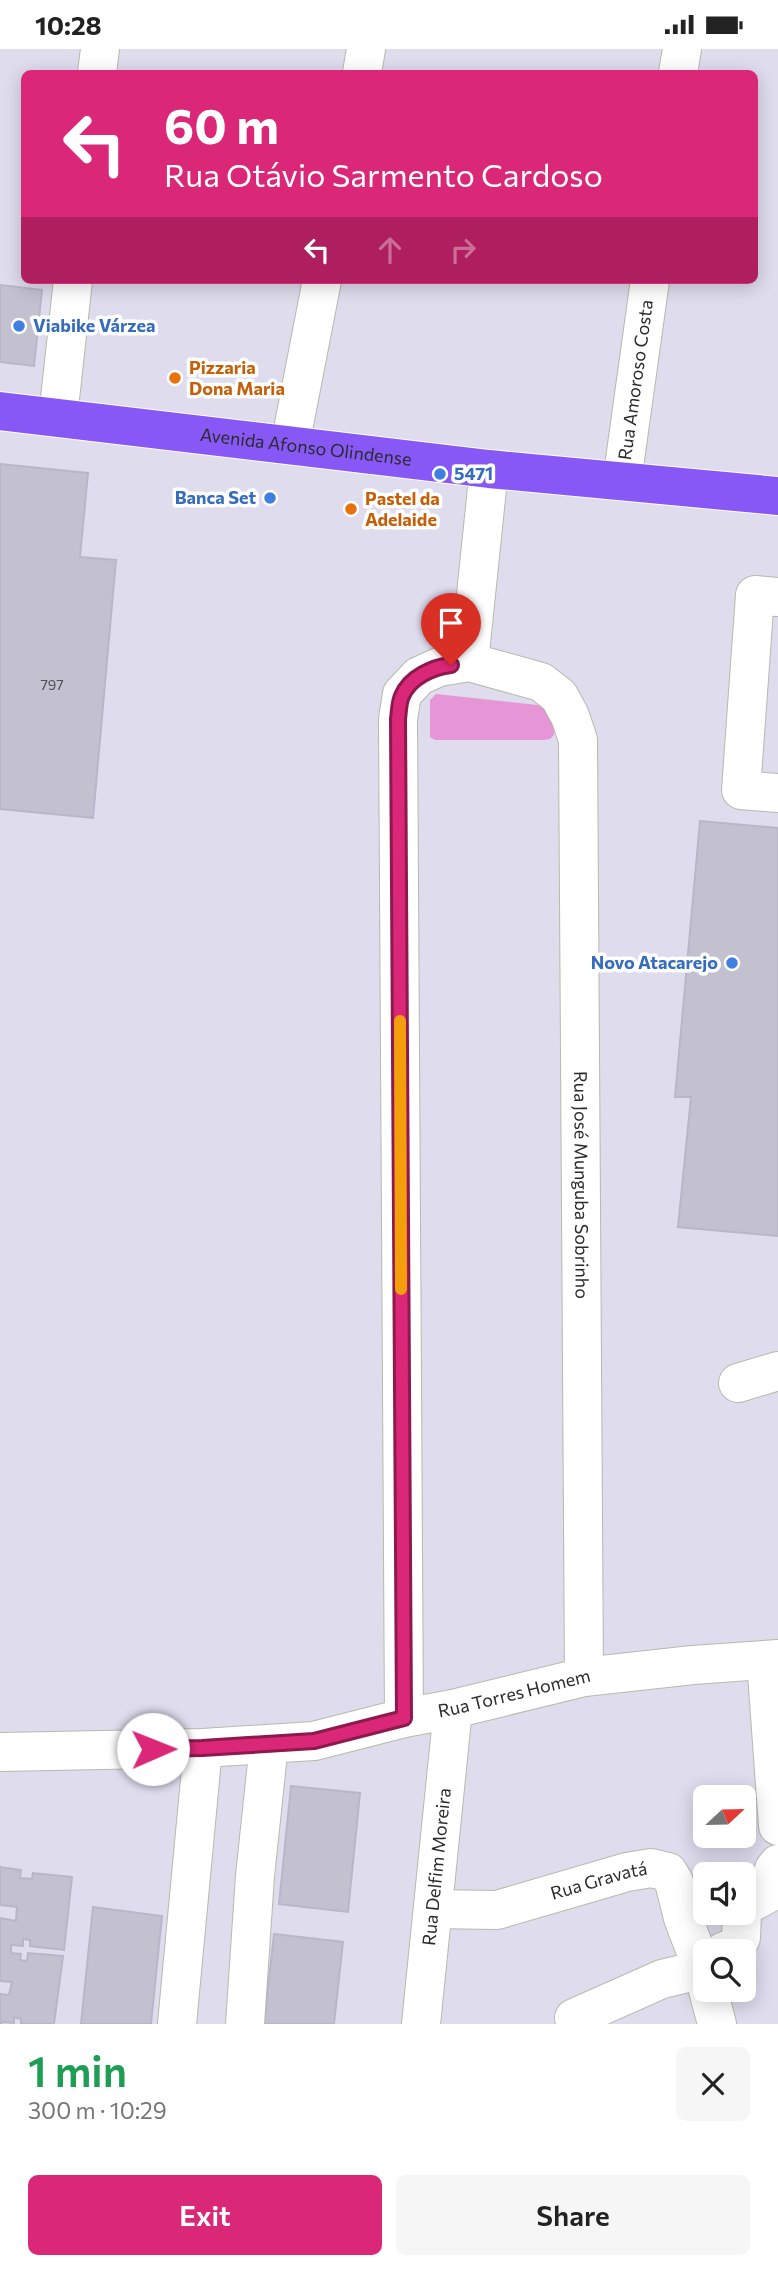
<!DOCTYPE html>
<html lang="en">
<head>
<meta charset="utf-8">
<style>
  :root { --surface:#fff; --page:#f6f6f6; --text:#222; --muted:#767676; --accent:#db2777 }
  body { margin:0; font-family:Commissioner,sans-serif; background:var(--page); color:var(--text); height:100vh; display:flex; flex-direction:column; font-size:26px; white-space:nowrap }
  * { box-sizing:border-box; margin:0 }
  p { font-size:23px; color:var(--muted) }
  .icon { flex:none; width:38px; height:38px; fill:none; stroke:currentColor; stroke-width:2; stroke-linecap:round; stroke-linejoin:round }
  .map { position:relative; height:1975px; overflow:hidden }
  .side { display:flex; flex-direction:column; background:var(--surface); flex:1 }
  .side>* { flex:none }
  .hud { position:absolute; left:21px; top:21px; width:737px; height:214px; border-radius:10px; box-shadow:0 4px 18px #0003; background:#db2777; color:#fff; overflow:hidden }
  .needle { width:46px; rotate:68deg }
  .fabs { position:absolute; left:693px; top:1736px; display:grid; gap:14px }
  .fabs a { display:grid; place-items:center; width:63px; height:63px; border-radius:10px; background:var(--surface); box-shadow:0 4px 18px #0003; font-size:35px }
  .pin { position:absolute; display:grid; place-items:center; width:60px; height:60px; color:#fff; margin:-72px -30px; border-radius:50% 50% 50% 0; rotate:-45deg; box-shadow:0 0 7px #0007 }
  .pin .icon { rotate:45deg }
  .me { position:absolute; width:77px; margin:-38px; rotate:89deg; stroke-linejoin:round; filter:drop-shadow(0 0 5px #0008) }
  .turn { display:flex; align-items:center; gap:24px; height:147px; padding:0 28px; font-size:32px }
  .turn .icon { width:91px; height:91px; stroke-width:2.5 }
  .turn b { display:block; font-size:49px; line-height:60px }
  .lanes { display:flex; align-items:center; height:66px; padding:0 28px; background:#0003; justify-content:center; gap:35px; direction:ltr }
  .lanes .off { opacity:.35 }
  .round { display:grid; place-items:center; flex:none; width:74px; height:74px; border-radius:10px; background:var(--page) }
  .summary { display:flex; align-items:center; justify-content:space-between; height:119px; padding:0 28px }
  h1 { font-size:42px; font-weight:600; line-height:52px; color:#1e9e55 }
  .primary-button { display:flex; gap:14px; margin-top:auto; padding:14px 28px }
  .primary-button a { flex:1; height:80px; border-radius:10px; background:var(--accent); color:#fff; font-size:28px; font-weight:600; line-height:80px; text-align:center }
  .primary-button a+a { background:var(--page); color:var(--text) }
  .status { display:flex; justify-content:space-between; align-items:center; height:49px; padding:0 35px; background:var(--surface); direction:ltr }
  .status svg { height:19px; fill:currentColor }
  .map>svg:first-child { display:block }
</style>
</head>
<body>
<div class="status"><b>10:28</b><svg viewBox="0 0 49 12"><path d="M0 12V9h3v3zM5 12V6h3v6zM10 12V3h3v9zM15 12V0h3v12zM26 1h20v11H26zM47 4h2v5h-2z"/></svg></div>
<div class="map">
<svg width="778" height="1975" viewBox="0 0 778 1975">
  <rect width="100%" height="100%" fill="#dedced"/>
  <path fill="#e696d6" d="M436,645L546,657L554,666V686L550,690L544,691H435L430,688V651Z"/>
  <path fill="#c3c1d0" stroke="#b9b6c9" stroke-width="2" d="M0,236L42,241L34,317L0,313Z
    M0,415L88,424L80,508L116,511L93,769L0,760Z
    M700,772L778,779V1187L678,1178L691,1048H675Z
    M291,1737L360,1744L348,1863L279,1855Z
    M0,1818L21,1821L20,1829L32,1830L33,1824L72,1828L64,1901L30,1897V1891L23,1890V1897L11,1896V1904L21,1905L20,1911L27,1912L28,1904L63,1907L54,1975H21V1970L14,1968V1974L3,1973L0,1975V1945L9,1946L12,1933L0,1932V1869L16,1872L17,1858L0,1856Z
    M93,1858L162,1867L151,1975H81Z
    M274,1885L343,1893L334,1975H264Z"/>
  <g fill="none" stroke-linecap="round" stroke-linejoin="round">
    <g stroke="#b6bbac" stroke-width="40">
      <g id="minor">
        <path d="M97,24L100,0"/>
        <path d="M362,24L366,0"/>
        <path d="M678,24L682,0"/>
        <path d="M58,368L73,231"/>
        <path d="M290,396L322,231"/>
        <path id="s1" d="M622,432L650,231"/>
        <path d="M778,548L755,546L741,741L778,744"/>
        <path d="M469,613L489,420"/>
        <path d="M738,1334L778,1322"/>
        <path d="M766,1611L778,1777"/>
        <path id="s2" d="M404,1669L398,670L402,645L419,627L439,618L469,613L541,633L559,647L570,667L578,691L584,1628"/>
        <path id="s3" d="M0,1703L203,1699L314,1692L404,1669L453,1660L584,1628L693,1616L778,1610"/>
        <path id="s4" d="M433,1860L497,1861L627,1823L651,1819L668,1823L674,1833L683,1869L705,1927"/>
        <path d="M744,1860L745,1857L769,1844L774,1820L778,1815"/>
        <path d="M724,1902L735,1899L741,1889L742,1864"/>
        <path d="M708,1941L717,1975"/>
        <path d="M574,1969L662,1930L704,1920"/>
        <path d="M177,1975L203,1699"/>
        <path d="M245,1975L255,1827L269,1695"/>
        <path id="s5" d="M421,1975L453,1660"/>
      </g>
    </g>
    <g stroke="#fff" stroke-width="40">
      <g id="major">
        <path id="s6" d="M0,362L489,420L778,447"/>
      </g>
    </g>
    <use href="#minor" stroke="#fff" stroke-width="38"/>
    <use href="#major" stroke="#8858f6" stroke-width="38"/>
  </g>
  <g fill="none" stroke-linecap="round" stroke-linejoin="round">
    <g stroke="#8e194d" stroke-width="18">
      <path id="route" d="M153,1700L202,1699L314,1692L404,1669L398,670C399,663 399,653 402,647C410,628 433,618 451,616"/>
    </g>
    <use href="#route" stroke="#db2777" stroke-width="12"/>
    <path stroke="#f59e0b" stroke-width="12" d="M400,972L401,1240"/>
  </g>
  <g fill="#3f7fe0" stroke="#fff" stroke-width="2.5">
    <circle cx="19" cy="277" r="7"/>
    <circle cx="440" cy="425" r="7"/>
    <circle cx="270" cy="449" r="7"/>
    <circle cx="732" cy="914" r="7"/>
  </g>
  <g fill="#e8710a" stroke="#fff" stroke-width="2.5">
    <circle cx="175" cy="329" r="7"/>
    <circle cx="351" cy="460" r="7"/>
  </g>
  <g text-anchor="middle" stroke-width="7" stroke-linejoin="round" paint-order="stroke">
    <g font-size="14" fill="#515054">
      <text x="52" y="641">797</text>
    </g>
    <g font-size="18" font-weight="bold" fill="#366cbe" stroke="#fff" text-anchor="start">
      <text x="33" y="283">Viabike Várzea</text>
      <text x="454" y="431">5471</text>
      <text x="256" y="455" text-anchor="end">Banca Set</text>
      <text x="718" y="920" text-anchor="end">Novo Atacarejo</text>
    </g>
    <g font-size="18" font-weight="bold" fill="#c56008" stroke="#fff" text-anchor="start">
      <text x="189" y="325">Pizzaria<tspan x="189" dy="21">Dona Maria</tspan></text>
      <text x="365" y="456">Pastel da<tspan x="365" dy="21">Adelaide</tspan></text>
    </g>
    <g font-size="18" fill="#2b2b2b" stroke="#fff">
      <text dy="6" stroke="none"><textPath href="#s1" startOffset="102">Rua Amoroso Costa</textPath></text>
      <text dy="6" stroke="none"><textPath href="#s6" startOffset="308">Avenida Afonso Olindense</textPath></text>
      <text dy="6" stroke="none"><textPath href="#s2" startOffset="1692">Rua José Munguba Sobrinho</textPath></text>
      <text dy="6" stroke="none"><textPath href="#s3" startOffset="520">Rua Torres Homem</textPath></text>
      <text dy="6" stroke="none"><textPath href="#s5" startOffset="158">Rua Delfim Moreira</textPath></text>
      <text dy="6" stroke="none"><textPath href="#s4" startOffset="170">Rua Gravatá</textPath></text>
    </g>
  </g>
</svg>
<div class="fabs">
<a><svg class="needle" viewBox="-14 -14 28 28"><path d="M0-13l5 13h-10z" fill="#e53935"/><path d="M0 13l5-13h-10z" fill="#767676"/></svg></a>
<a><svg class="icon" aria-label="sound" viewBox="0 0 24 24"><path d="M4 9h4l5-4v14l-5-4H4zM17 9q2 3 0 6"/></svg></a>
<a><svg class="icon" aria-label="search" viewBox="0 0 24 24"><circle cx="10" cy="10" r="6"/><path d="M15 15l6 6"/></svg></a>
</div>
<div class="pin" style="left:451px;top:616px;background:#d93025"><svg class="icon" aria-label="arrive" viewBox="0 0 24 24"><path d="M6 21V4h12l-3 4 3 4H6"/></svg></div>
<svg class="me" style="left:153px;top:1700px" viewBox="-20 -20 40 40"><circle r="19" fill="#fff"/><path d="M0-13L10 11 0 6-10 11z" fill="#db2777"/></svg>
<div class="hud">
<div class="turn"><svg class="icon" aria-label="left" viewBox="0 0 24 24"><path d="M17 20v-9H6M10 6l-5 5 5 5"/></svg><div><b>60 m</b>Rua Otávio Sarmento Cardoso</div></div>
<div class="lanes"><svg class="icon" aria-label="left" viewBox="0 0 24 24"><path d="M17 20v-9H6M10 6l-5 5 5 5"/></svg><svg class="icon off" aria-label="ahead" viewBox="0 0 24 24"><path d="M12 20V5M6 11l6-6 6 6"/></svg><svg class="icon off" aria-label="right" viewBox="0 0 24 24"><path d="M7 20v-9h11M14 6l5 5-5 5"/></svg></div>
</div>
</div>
<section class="side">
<div class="summary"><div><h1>1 min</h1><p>300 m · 10:29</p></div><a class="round"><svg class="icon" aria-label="close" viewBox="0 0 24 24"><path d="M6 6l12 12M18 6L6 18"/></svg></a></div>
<div class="primary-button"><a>Exit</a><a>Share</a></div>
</section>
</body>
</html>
